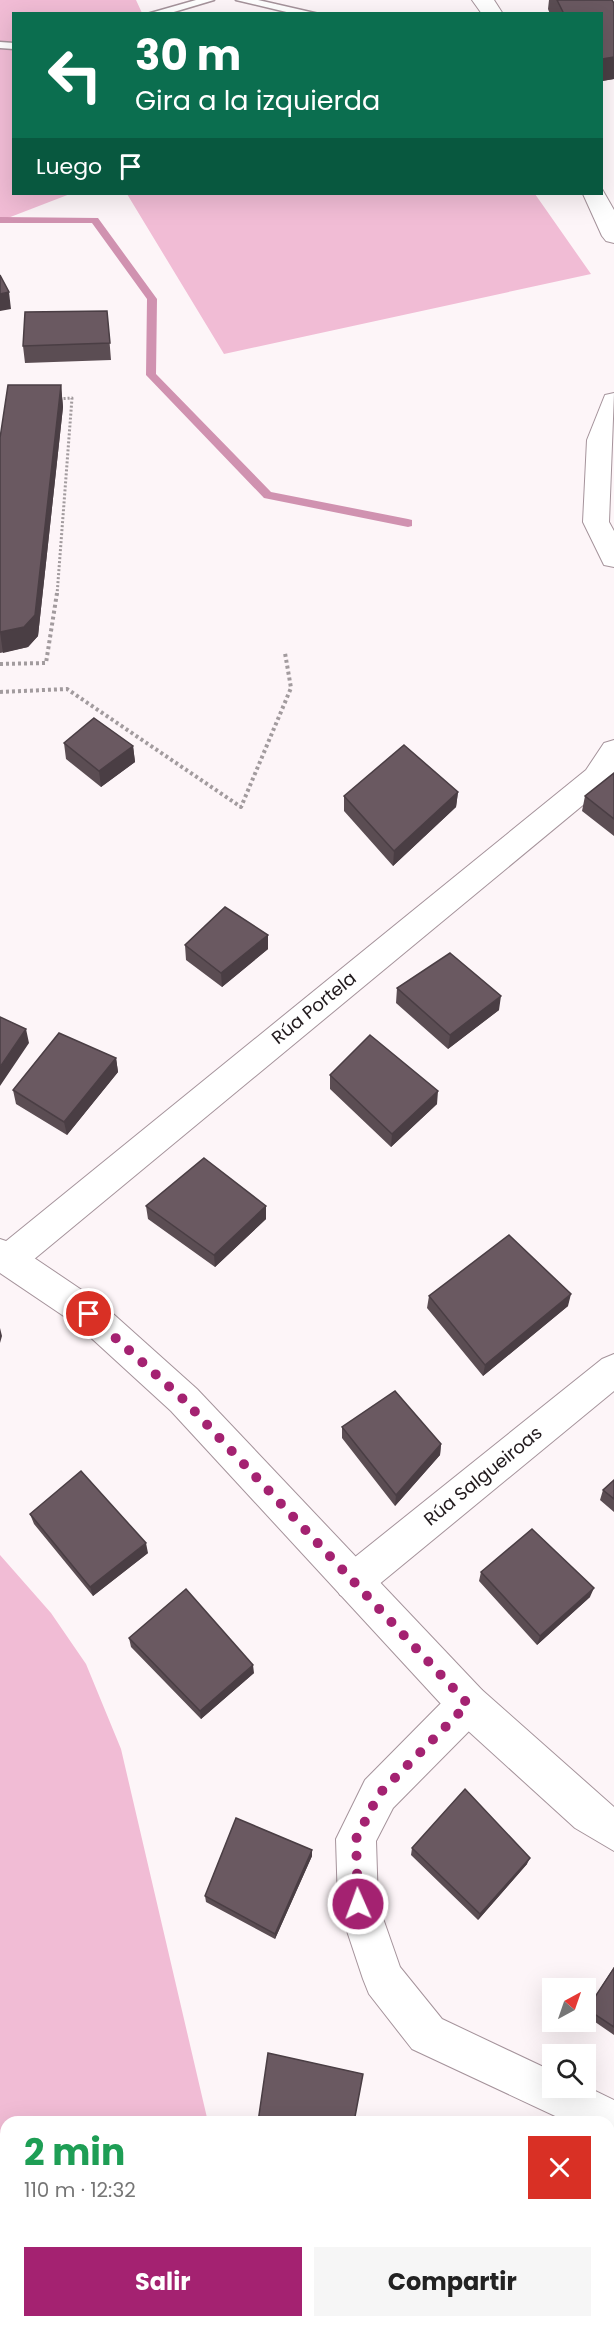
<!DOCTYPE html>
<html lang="es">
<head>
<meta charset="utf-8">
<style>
  :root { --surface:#fff; --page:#f6f6f6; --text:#222; --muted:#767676; --accent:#a42271 }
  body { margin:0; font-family:Poppins,sans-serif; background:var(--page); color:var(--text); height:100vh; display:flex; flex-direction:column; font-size:22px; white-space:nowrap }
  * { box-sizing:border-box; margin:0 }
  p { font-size:20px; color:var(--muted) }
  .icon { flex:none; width:33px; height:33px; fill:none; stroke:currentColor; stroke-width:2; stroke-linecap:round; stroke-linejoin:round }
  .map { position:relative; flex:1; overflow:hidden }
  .details { position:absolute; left:0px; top:2116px; width:615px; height:212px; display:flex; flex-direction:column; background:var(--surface); border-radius:18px 18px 0 0; box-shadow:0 6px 24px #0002 }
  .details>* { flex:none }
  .guide { position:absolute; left:12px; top:12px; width:591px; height:183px; border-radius:0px; box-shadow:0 6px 24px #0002; background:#0b6e4f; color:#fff; overflow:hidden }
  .needle { width:39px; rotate:40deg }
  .fabs { position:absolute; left:542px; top:1978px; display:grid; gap:12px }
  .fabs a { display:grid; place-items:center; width:54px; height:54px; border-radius:0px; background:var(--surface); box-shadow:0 6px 24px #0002; font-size:30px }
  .pin { position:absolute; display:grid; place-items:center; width:51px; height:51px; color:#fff; margin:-26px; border:3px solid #fff; border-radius:50%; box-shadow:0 2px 6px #0007 }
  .me { position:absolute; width:66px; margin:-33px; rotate:358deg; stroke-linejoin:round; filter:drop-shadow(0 0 4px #0008) }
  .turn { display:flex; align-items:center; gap:21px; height:126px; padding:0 24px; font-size:27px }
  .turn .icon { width:78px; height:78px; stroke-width:2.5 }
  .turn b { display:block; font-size:42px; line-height:51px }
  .then { display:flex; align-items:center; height:57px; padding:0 24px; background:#0003; gap:12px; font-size:22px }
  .round { display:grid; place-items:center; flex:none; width:63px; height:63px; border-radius:0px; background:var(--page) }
  .overview { display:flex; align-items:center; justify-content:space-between; height:102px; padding:0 24px }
  h1 { font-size:36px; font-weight:700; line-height:45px; color:#1e9e55 }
  .primary-button { display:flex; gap:12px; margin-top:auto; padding:12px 24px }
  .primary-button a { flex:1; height:69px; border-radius:0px; background:var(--accent); color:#fff; font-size:24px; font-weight:700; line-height:69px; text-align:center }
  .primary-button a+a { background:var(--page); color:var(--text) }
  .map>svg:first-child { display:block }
</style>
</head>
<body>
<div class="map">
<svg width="614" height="2327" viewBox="0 0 614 2327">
  <rect width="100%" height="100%" fill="#fdf5f8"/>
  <path fill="#f1bcd5" d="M0,0H136L142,13L14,14V194H70L0,221Z
    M127,194H535L591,274L224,354Z
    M0,1555L51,1613L86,1664L121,1749L208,2122H6V2322H249L242,2327H0Z"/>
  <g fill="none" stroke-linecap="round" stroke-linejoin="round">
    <path fill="#d092b0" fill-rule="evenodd" d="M0,217L98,218L157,299L156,374L271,492L408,519L412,520V526L408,527L264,498L146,375L147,299L92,223H0Z"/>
    <g stroke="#a5939b" stroke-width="3">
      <path id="service" d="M196,0H214L167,14H147Z
        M236,0H258L319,14H295Z
        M0,42L14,43V49L0,48Z"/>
    </g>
    <g stroke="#a5939b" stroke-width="2">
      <path id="minor" d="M472,0H494L503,14H482Z
        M602,189L614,210V243L606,241L602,236L583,194H602Z
        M614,393L609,522L614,531V567L604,565L583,522L587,440L605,395Z
        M614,740V774L606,786L21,1270L9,1274L0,1271V1246L586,770L604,743Z
        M614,1354V1391L366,1595L353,1600L340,1595L334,1582L340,1569L602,1359Z
        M468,1685L482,1690L487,1704L482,1718L393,1808L376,1841L378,1904L400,1967L442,2019L552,2071V2088L585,2086L614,2100V2143L609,2141V2122H568L412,2049L369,1994L363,1979L338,1904L336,1839L365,1780L454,1690Z"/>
    </g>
    <g stroke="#a5939b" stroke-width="2">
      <path id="tertiary" d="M0,1239L12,1243L101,1303L197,1389L482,1690L614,1807V1851L575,1828L454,1718L171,1411L77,1325L0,1273Z"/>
    </g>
    <path stroke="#a29b9e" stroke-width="3" stroke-dasharray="2 2" stroke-linecap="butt" d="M57,595L72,398L58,399"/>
    <path stroke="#a29b9e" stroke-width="4" stroke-dasharray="3 3" stroke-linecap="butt" d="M0,664L46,663L57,593
      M0,692L67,689L241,807L291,688L285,653"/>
    <use href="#service" fill="#fff" fill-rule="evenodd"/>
    <use href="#minor" fill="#fff" fill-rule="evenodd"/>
    <use href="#tertiary" fill="#fff" fill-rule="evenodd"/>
  </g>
  <path fill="#5b4d53" d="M549,0H612L614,79L602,81V14H550L548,9Z
    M107,311L111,360L25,363L23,346Z
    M61,385L63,407L38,636L28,647L0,653V438Z
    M64,743L133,746L135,762L101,787L66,759Z
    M614,773V836L582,811L585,796Z
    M458,792L456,807L393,866L344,811V796Z
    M185,945L268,949L222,987L186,960Z
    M397,988L499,1010L448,1049L396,1003Z
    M116,1058L118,1072L67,1135L16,1104L13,1090Z
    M330,1075L437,1104L391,1147L330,1089Z
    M146,1206H266V1219L215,1267L148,1219Z
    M429,1296L568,1306L483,1376L427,1308Z
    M342,1427L441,1444L440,1455L395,1506L342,1438Z
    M614,1480V1512L600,1500L603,1490Z
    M30,1514L148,1553L93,1596L34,1524Z
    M481,1572L590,1597L537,1645L479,1581Z
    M129,1638L254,1673L201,1719L131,1647Z
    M412,1848L527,1864L478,1920L411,1855Z
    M312,1850V1856L275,1939L206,1902L205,1896Z
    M614,1967V2035L585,2015V2012Z"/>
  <path fill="#4a3e44" d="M614,57V79L602,81V59Z
    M9,292L11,309L0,311V294Z
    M61,385L63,407L38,636L28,647L3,653L0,632Z
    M133,746L135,762L101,787L99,771Z
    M458,792L456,807L393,866L394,851Z
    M268,935V949L222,987L221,973Z
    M501,996L499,1010L448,1049L450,1035Z
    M26,1029L29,1043L0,1086V1067Z
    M116,1058L118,1072L67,1135L64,1122Z
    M438,1091L437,1104L391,1147L392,1134Z
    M266,1206V1219L215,1267L214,1255Z
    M571,1294L568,1306L483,1376L485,1365Z
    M0,1328L2,1336L0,1343Z
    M441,1444L440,1455L395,1506L396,1495Z
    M146,1543L148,1553L93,1596L90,1587Z
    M594,1588L590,1597L537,1645L540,1636Z
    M253,1665L254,1673L201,1719L200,1711Z
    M312,1850V1856L275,1939V1934Z
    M530,1858L527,1864L478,1920L480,1914Z"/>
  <path fill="#6a5961" stroke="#4a3e44" stroke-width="1.5" d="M557,0H612L614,3V57L602,59V14H564Z
    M0,275L9,292L0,294Z
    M107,311L110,343L23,346L25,312Z
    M8,385H61L35,615L24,627L0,632V438Z
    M94,718L133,746L99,771L64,743Z
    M404,745L458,792L394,851L344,796Z
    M614,773V819L585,796Z
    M225,907L268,935L221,973L185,945Z
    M450,953L501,996L450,1035L397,988Z
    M0,1017L26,1029L0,1067Z
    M59,1033L116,1058L64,1122L13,1090Z
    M370,1035L438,1091L392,1134L330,1075Z
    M204,1158L266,1206L214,1255L146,1206Z
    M509,1235L571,1294L485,1365L429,1296Z
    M395,1391L441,1444L396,1495L342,1427Z
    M81,1471L146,1543L90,1587L30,1514Z
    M614,1480V1499L603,1490Z
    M532,1529L594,1588L540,1636L481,1572Z
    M186,1589L253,1665L200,1711L129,1638Z
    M465,1789L530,1858L480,1914L412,1848Z
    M236,1818L312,1850L275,1934L205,1896Z
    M614,1968V2027L587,2009Z
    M268,2053L363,2074L354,2122H258Z"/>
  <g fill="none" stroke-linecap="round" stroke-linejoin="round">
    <path stroke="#a42271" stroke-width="10" stroke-dasharray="0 18" d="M89,1314L184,1400L468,1704L379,1794L356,1839L358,1904"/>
  </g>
  <g text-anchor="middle" stroke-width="6" stroke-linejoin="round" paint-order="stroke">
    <g font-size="18" fill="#211a1d" stroke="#fff">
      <text transform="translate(314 1008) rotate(-39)" y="6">Rúa Portela</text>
      <text transform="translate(483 1476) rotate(-39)" y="6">Rúa Salgueiroas</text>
    </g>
  </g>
</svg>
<div class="fabs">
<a><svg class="needle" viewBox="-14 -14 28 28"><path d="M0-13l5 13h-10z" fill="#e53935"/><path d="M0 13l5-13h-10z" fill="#767676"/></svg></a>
<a><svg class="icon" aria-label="search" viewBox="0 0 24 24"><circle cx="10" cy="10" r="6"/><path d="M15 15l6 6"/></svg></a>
</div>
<div class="pin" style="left:89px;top:1314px;background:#d93025"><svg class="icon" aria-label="arrive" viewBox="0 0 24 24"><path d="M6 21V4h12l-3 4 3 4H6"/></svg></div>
<svg class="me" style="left:358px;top:1904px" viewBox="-20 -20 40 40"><circle r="17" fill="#a42271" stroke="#fff" stroke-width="3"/><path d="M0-11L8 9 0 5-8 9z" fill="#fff"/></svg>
<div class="guide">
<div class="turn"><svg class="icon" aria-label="left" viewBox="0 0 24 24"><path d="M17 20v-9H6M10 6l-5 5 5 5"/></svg><div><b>30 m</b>Gira a la izquierda</div></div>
<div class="then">Luego<svg class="icon" aria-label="arrive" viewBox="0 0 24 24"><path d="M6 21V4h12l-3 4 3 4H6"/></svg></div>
</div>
<section class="details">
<div class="overview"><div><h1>2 min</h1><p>110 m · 12:32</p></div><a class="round" style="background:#d93025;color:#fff"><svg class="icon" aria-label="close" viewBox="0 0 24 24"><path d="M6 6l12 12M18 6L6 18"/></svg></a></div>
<div class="primary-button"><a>Salir</a><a>Compartir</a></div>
</section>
</div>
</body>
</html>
